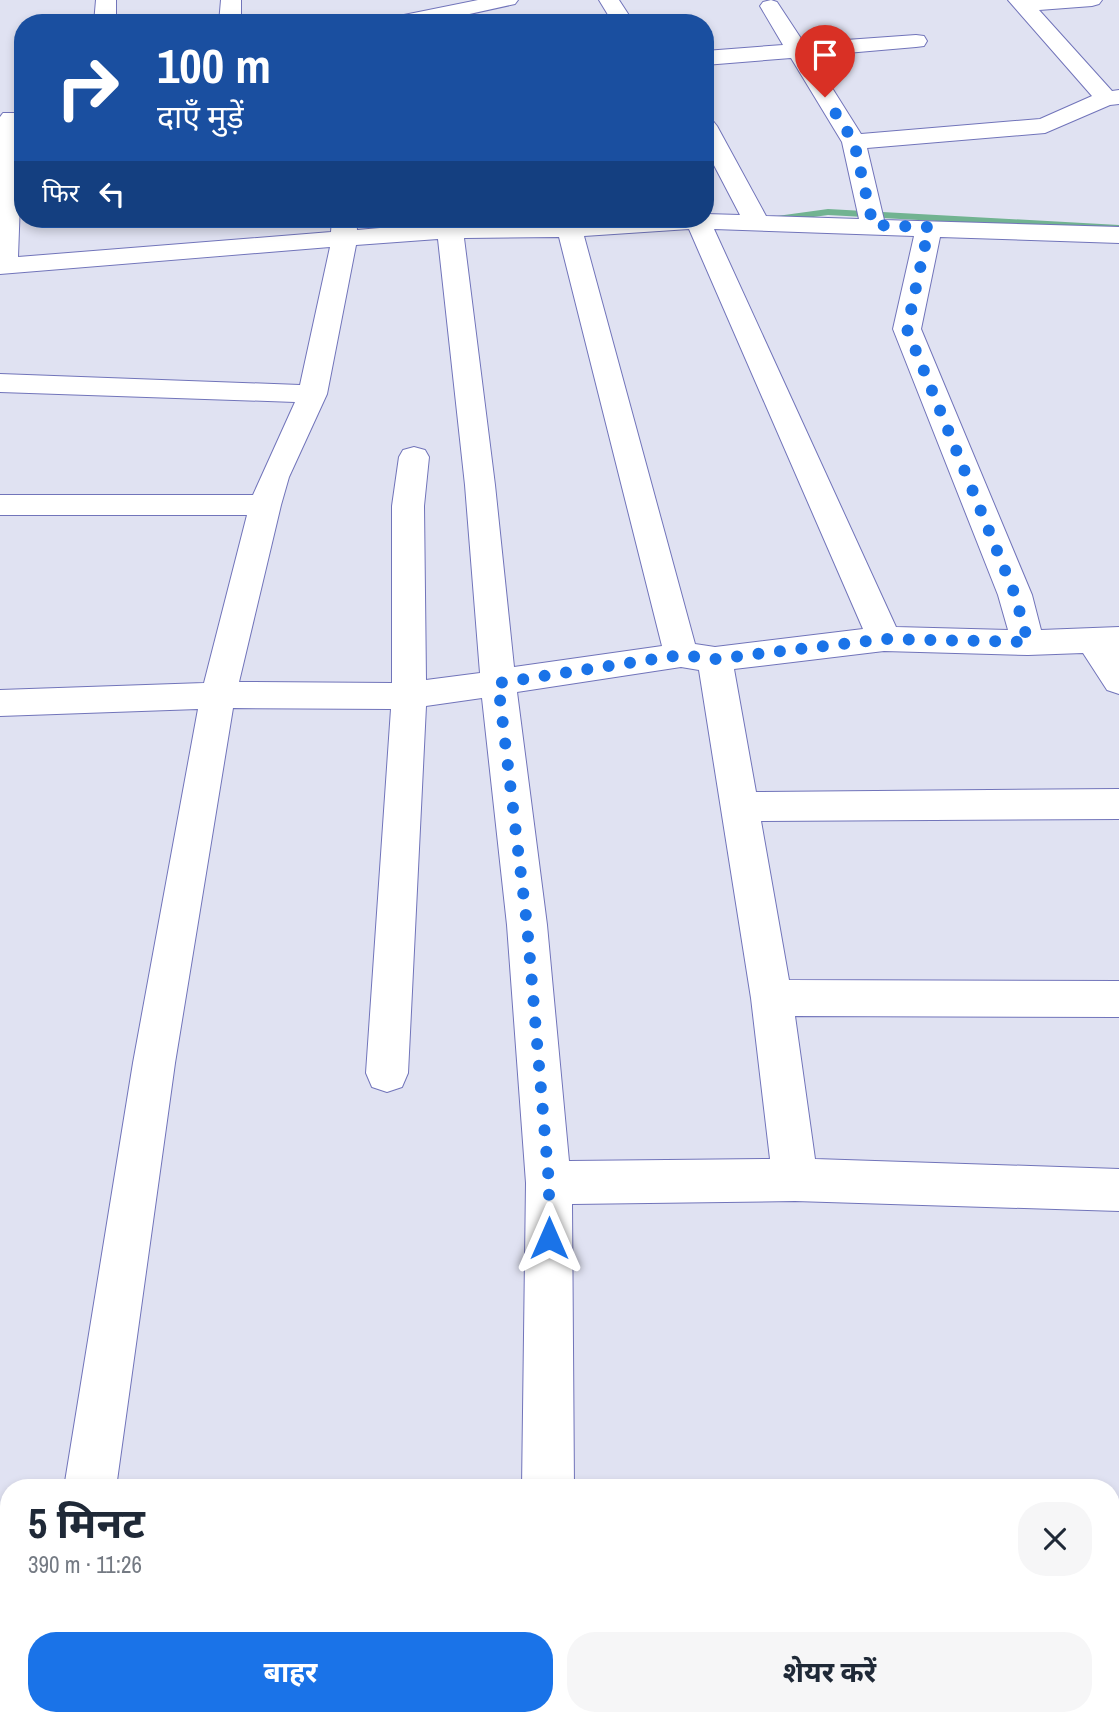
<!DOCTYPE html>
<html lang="hi">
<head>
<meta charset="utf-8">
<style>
  :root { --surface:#fff; --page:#f6f6f7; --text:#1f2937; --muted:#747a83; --accent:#1a73e8 }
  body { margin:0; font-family:"Archivo Narrow","Noto Sans Devanagari",sans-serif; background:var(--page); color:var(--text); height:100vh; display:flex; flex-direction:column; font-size:26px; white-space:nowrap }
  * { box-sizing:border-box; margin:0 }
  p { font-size:23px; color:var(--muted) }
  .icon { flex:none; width:38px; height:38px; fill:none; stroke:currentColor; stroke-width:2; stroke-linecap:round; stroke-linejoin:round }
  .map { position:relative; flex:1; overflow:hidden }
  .side { position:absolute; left:0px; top:1479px; width:1120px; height:247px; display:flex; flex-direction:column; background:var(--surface); border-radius:28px 28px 0 0; box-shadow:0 4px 10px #0003 }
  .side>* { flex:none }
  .guide { position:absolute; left:14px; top:14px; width:700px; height:214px; border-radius:28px; box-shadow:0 4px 10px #0003; background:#1a4fa0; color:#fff; overflow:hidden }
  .pin { position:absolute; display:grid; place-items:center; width:60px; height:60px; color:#fff; margin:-72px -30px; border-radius:50% 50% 50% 0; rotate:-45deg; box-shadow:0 0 7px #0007 }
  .pin .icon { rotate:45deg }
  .me { position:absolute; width:77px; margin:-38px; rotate:0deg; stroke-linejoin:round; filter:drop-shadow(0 0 5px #0008) }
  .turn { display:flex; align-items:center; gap:24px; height:147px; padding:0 28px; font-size:32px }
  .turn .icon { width:91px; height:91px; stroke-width:2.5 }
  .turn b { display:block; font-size:49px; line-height:60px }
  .then { display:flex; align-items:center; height:66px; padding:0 28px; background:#0003; gap:14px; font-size:26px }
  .round { display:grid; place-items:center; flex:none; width:74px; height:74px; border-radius:28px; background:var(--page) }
  .headline { display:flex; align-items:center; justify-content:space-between; height:119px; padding:0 28px }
  h1 { font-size:42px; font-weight:700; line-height:52px }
  .action { display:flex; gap:14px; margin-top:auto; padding:14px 28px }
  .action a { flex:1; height:80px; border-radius:28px; background:var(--accent); color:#fff; font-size:28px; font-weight:700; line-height:80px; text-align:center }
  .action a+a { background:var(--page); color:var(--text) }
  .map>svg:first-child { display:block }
</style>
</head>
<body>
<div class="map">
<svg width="1119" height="1725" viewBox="0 0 1119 1725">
  <rect width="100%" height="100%" fill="#e0e2f2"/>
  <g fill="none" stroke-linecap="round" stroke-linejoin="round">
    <path fill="#71b391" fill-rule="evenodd" d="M828,209L1119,225V231L828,215L777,222L772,219L777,216Z"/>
    <g stroke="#7174ba" stroke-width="2">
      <path id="minor" d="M96,0H116V23H94Z
        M221,0H241V23H219Z
        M478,0H518L515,4L429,23L396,21L399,16Z
        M599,0H619L634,23H613Z
        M771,0L777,2L804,43L916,35L924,36L927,41L924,46L916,47L812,56L861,134L1040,119L1092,96L1008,0H1102L1099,4L1092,6L1039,10L1112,91L1119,90V104L1110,105L1045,133L867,148L884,220L1119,227V243L940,237L921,329L1032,595L1041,630L1119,627V694L1107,690L1083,653L1028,655L884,651L734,669L756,792L1119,789V819L761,821L789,980L1119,981V1017L795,1016L815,1159L1119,1169V1211L795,1201L572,1204L574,1488H522L526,1183L507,925L482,698L426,706L408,1073L402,1087L387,1092L372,1087L366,1073L391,709L233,708L175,1063L116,1488H64L133,1063L198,709L0,716V690L204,683L247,515H0V495H253L295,402L0,392V374L300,385L330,247L0,274V117L3,113H19L23,118L18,257L331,232L332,219H356L357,230L437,223V219H461L462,222L555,221V219H705V214L740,215L705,148V119L713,121L717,126L766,216L859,219L842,142L791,58L705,65V51L783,45L760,6L763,2ZM689,229L863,629L715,647L695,644L584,236ZM714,229L914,236L893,329L998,595L1008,630L896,627ZM559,237L662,646L514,667L495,485L464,238ZM438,239L465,485L480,673L426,680L424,506L429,457L425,450L414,447L403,450L399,457L392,506V683L239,682L281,505L289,477L327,394L356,245ZM681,667L699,670L751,998L770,1159L569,1161L547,925L517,692Z
        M1119,1529V1581L1111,1582V1530Z
        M24,1717H80L78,1725H22Z
        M520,1717H576V1725H520Z
        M1007,1717H1063L1066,1725H1010Z"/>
    </g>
    <use href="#minor" fill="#fff" fill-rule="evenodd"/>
  </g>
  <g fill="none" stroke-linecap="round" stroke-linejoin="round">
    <path stroke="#1a73e8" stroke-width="12" stroke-dasharray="0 21.6" d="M549,1238V1183L527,925L498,683L681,655L715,659L884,639L1028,642L1015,595L907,329L929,227L873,225L854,142L825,97"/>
  </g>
</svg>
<div class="pin" style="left:825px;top:97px;background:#d93025"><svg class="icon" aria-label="arrive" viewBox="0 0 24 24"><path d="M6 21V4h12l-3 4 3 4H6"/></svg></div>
<svg class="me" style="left:549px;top:1238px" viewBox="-20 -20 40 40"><path d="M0-17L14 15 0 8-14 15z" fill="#1a73e8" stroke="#fff" stroke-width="4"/></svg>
<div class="guide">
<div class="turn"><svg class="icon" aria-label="right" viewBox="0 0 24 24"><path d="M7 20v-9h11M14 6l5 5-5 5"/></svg><div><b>100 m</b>दाएँ मुड़ें</div></div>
<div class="then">फिर<svg class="icon" aria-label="left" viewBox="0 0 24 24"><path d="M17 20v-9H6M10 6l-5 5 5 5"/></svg></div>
</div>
<section class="side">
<div class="headline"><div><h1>5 मिनट</h1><p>390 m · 11:26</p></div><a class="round"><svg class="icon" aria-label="close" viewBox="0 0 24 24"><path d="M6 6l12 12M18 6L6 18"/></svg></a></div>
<div class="action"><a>बाहर</a><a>शेयर करें</a></div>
</section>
</div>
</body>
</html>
